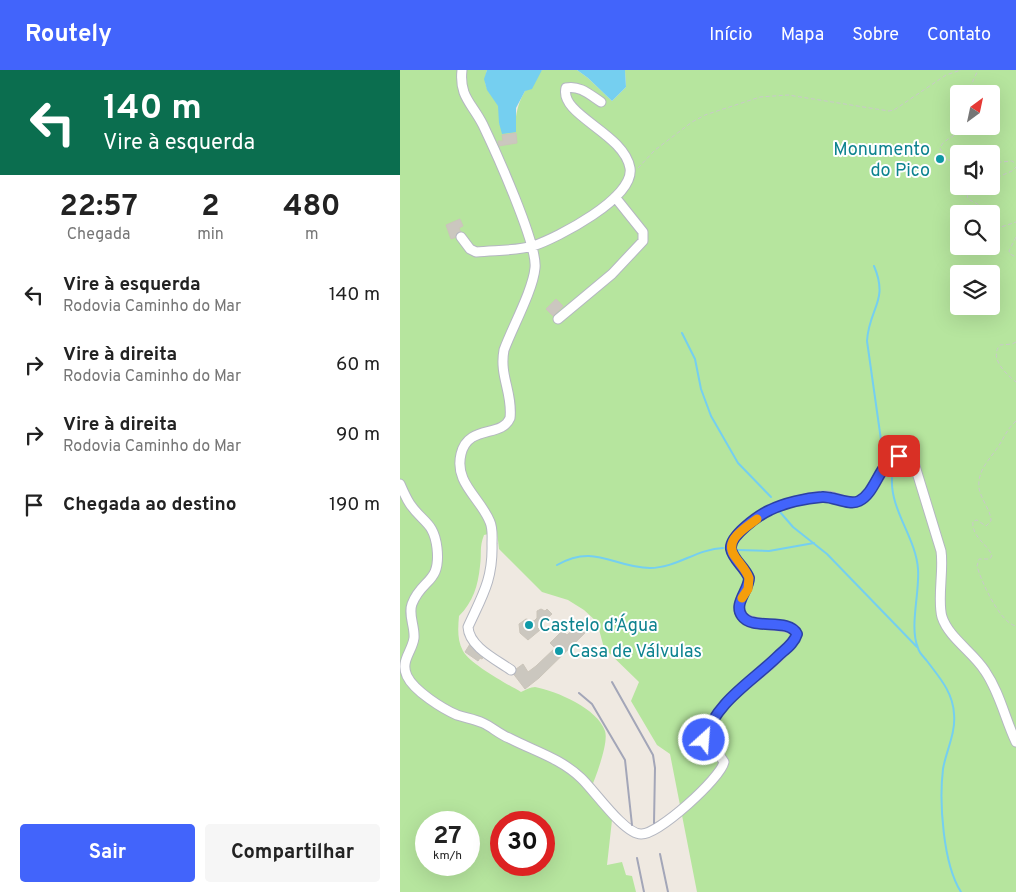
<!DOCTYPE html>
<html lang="pt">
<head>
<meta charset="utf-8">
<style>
  :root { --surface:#fff; --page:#f6f6f6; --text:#222; --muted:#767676; --accent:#4264fb }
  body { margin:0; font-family:Overpass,sans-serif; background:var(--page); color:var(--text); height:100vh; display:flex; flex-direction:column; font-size:19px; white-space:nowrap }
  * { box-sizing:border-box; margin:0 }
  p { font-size:16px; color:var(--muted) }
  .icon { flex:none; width:28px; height:28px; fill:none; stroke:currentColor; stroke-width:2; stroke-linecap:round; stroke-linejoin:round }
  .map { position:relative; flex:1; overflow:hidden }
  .panel { display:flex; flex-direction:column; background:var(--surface); width:400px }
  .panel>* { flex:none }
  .hud { background:#0b6e4f; color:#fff; overflow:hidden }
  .needle { width:32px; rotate:33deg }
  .tools { position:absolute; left:550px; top:15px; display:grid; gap:10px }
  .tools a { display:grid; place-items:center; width:50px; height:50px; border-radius:5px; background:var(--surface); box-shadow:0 5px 20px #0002; font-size:25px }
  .speed { position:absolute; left:15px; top:741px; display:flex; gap:10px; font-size:25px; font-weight:700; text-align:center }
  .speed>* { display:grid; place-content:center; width:65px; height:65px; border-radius:50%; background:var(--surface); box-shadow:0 5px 20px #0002; line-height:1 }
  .speed small { font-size:12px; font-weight:400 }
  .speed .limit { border:8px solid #d22; background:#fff; color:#111 }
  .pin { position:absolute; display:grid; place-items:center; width:42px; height:42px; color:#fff; margin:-21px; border-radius:10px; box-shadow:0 2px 8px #0006 }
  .me { position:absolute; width:55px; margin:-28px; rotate:26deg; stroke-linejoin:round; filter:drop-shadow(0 0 4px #0008) }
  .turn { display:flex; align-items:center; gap:18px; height:105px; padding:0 20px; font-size:22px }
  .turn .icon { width:65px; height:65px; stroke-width:2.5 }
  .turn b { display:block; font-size:35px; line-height:42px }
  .eta { display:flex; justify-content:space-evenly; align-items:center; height:85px; text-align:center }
  .eta b { font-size:30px; font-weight:700; line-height:35px }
  .cta { display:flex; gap:10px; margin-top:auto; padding:10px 20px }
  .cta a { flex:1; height:58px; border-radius:5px; background:var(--accent); color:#fff; font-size:20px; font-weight:700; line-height:58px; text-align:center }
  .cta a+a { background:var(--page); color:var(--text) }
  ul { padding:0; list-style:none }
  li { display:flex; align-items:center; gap:15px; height:70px; padding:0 20px }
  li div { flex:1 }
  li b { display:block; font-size:19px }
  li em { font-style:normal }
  header { display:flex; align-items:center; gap:30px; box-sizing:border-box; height:70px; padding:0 25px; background:var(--accent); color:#fff }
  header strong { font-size:24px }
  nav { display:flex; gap:28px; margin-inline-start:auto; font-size:18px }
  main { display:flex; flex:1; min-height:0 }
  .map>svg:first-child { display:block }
</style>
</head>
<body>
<header>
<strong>Routely</strong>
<nav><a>Início</a><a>Mapa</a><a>Sobre</a><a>Contato</a></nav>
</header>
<main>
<section class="panel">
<div class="hud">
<div class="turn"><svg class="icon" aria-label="left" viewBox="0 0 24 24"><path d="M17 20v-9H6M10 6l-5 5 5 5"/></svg><div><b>140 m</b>Vire à esquerda</div></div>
</div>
<div class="eta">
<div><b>22:57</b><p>Chegada</p></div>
<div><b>2</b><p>min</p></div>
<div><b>480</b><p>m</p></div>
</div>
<ul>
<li><svg class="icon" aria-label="left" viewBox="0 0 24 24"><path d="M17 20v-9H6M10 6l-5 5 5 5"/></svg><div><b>Vire à esquerda</b><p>Rodovia Caminho do Mar</p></div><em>140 m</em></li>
<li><svg class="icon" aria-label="right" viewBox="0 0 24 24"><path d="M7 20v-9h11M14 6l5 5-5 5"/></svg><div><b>Vire à direita</b><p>Rodovia Caminho do Mar</p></div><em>60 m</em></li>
<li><svg class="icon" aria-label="right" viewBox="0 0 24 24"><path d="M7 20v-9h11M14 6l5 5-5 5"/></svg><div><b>Vire à direita</b><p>Rodovia Caminho do Mar</p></div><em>90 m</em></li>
<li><svg class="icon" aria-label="arrive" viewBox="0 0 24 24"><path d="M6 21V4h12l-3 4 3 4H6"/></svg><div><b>Chegada ao destino</b></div><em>190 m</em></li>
</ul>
<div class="cta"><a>Sair</a><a>Compartilhar</a></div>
</section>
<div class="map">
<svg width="616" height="822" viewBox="0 0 616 822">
  <rect width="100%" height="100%" fill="#efe9e1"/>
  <path fill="#b6e59e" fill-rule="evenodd" d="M0,0H87C81,21 92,20 99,37C101,41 99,48 99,53L115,62C115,35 123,19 142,0H177L188,8L212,31L226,17L225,0H616V822H297L270,684L257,675L231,631L239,612L204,578L197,552L184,540L168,530L142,522L99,479L97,462L84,465C79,478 82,483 80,496C78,516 73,532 59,546C58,558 57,570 63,581C70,594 107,614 121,622C125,620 131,617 135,617C157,621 198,639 205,661C209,673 195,709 190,721L212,750L207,795L222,792L226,805L232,806L236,822H0ZM559,24H591V56H559ZM559,84H591V116H559ZM559,144H591V176H559ZM559,204H591V236H559ZM26,752H69V795H26ZM101,752H144V795H101Z"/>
  <path fill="#75cff0" d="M87,0H142L132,19L125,21L116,38V62L102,64L99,53L98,36L87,20L84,9Z
    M177,0H225L226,17L212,31L188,8Z"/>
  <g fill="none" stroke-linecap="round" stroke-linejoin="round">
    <path stroke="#75cff0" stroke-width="2" d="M474,196C489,231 469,238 467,271L483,384
      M282,263L295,289L301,319L311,346L338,393L371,427
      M492,408C490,440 516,468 518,499C520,522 509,557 518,578C519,583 524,587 527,591C539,607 553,622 554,644C556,663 546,681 543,699C539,732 543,794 561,822
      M380,442L393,457L427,484L517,577
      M338,480L369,481L414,473
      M157,495C195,473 214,498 250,498C276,498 297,479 323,478"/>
  </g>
  <path fill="#cbc7bf" stroke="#cbc5ba" d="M116,63L117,73L99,76L98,71H103L102,65Z
    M60,149L63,156L59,158L62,165L51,169L46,155Z
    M156,229L163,236L153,246L146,239Z
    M141,539L145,541L147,539L152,544L137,557L140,560L128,570L120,563L119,554L126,549L134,551L137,548V541Z
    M177,550L188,560L139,608L125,619L112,602L123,594L128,602L136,596L155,578L150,573L162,561L167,565L175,558L172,555Z
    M70,574L85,585L82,589L80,588L78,591L65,582Z"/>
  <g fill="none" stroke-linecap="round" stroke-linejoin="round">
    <g stroke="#b4b7c1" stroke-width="11">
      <path id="minor" d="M62,0C59,27 72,33 83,55C95,80 138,175 135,198C133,220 112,258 104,280C99,306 113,323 110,348C102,368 68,354 61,384C54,413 80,427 90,452C93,459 92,467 92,474C93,510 82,526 68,557C69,577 97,590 111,600
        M61,167L70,179L76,182C94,180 116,181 133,176C157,168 235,128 230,98C224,63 159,45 166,18C180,15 190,25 201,32
        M158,249L212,204L243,171V162L215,127
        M0,414C3,421 6,428 10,434C23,453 34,452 37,478C41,514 22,508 12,534C8,545 15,556 14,568C12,582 0,591 7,606C14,621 43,639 57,645C66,648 74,649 83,653C92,657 99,664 109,668C134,681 160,688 181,708C194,720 224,764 241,764C258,765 321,708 324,692L320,686L306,676L304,670C318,623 368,606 395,568V560C382,552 337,558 339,537C340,526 349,519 349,508C345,497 333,490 331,479C329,466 359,445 370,440C383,434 411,426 426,426C436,426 446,434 456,432C479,428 487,362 515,396L541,481C544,500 537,530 542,547C549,568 573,582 585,601C600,623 605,649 616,672"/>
    </g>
    <path stroke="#c9c9c9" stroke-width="1" stroke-dasharray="4 2.5" stroke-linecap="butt" d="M567,24L578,0
      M559,47C558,51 559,56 558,60C554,69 543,68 540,79L548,90L559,92
      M591,93L612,91L616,94
      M238,98L255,80L292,52L305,45L360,27L388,25L489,41L494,40L546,5L561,0
      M591,110L612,101L616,97
      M577,116L567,124L568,129L596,144L598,154L601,157L616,152
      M616,167L609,181L610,184L616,187
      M616,272L612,274L600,275C589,288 605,303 616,312
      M616,351C607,359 604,368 598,377C589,390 577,401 579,418C581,430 591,440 591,451L586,456L577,450L573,451C571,466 586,473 592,485L590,489H579L577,496C581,511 600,553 616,556"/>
    <use href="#minor" stroke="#fff" stroke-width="9"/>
    <path stroke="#a3a6b8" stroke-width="2" d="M212,612L253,685L255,698L254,753
      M179,623L192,634L225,690L232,755
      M260,784L268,822
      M237,788L244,822"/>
  </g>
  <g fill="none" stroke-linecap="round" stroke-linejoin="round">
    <g stroke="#2b41a3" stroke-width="12">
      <path id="route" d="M304,670C316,632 350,613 377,587C384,580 394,574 397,564C389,547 352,561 342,546C333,534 349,520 349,508C345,497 333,490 331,479C329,466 359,445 370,440C384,433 406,428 422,427C433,426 449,436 459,431C477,422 479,391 499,386"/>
    </g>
    <use href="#route" stroke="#4264fb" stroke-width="9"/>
    <path stroke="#f59e0b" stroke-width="9" d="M342,528L348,519L349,508C346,500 341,495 336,488C322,471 344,459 357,449"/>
  </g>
  <g fill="#0f9aa8" stroke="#fff" stroke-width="2">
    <circle cx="540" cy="89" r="5"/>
    <circle cx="129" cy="555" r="5"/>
    <circle cx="159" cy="581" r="5"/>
  </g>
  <g text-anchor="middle" stroke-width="4" stroke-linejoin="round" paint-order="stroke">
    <g font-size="18" fill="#0d838f" stroke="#fff" text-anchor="start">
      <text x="530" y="85" text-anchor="end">Monumento<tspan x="530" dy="21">do Pico</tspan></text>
      <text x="139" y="561">Castelo d’Água</text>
      <text x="169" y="587">Casa de Válvulas</text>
    </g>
  </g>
</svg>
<div class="tools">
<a><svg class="needle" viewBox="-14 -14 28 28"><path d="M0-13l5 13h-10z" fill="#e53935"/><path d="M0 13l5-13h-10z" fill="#767676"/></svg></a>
<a><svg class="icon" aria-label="sound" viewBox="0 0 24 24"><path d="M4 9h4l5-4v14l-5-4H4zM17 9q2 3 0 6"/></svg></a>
<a><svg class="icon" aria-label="search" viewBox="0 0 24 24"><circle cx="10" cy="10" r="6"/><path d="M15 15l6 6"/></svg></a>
<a><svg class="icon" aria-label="layers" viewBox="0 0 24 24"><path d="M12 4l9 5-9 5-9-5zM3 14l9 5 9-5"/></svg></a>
</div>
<div class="speed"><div>27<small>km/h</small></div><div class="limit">30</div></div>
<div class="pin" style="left:499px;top:386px;background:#d93025"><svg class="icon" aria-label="arrive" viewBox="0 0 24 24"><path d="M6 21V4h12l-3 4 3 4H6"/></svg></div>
<svg class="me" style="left:304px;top:670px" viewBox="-20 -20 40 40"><circle r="17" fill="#4264fb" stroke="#fff" stroke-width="3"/><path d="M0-11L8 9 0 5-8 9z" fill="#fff"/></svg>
</div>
</main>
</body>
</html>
